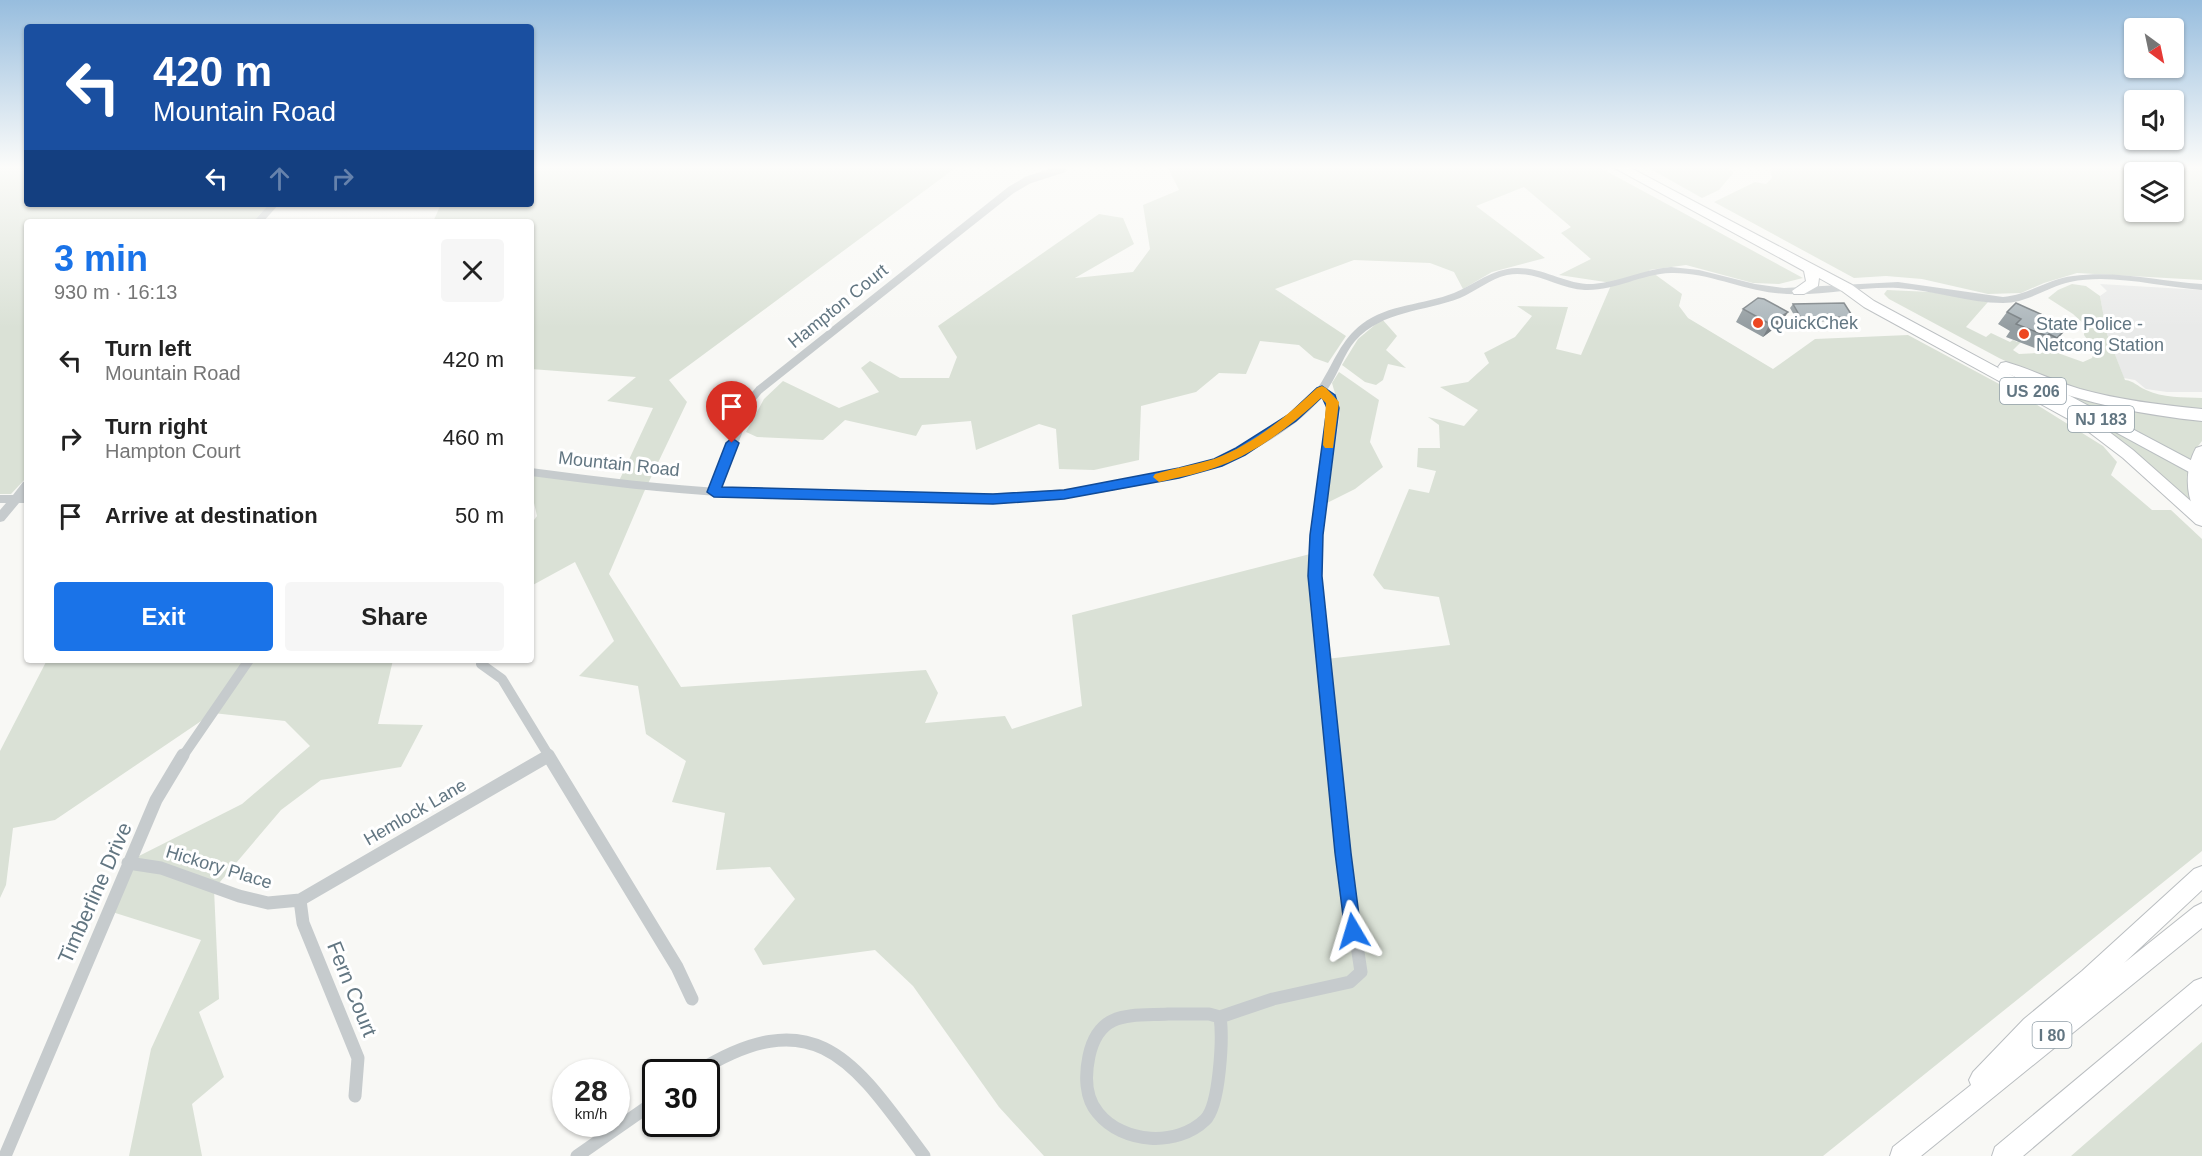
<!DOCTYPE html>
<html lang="en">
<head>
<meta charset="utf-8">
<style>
  :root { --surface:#fff; --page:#f6f6f6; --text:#222; --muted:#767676; --accent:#1a73e8 }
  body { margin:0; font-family:Arial,sans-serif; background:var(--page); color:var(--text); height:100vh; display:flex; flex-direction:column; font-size:22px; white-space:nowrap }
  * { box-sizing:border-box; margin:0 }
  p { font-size:20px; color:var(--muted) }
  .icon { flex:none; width:33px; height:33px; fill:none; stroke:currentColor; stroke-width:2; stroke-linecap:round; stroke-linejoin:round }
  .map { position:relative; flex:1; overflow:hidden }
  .drawer { position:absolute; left:24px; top:219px; width:510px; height:444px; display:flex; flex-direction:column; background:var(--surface); border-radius:6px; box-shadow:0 2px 4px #0004 }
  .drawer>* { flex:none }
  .hud { position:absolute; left:24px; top:24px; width:510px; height:183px; border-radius:6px; box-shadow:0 2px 4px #0004; background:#1a4fa0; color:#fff; overflow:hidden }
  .needle { width:39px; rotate:147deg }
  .tools { position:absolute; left:2124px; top:18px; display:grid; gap:12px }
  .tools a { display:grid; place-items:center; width:60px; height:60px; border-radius:6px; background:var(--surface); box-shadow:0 2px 4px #0004; font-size:30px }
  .speed { position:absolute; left:552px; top:1059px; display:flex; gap:12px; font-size:30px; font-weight:700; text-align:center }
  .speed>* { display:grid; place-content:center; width:78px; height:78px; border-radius:50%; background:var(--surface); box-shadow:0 2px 4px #0004; line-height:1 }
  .speed small { font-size:15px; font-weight:400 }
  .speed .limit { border:3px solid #111; border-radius:9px; background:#fff; color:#111 }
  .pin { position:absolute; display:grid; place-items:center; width:51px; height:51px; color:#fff; margin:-62px -26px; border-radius:50% 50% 50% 0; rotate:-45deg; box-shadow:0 0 6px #0007 }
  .pin .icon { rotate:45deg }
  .me { position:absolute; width:66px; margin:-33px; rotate:353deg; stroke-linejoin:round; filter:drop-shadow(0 0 4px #0008) }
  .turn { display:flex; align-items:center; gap:21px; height:126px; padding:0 30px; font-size:27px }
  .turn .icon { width:78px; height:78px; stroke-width:2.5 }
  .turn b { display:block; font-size:42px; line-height:51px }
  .lanes { display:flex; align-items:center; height:57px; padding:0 30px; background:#0003; justify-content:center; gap:30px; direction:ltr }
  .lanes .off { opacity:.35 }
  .round { display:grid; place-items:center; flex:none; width:63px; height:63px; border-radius:6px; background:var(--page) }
  .headline { display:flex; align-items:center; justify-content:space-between; height:102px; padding:0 30px }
  h1 { font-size:36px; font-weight:700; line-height:45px; color:var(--accent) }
  .primary-button { display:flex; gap:12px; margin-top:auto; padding:12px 30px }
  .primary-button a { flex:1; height:69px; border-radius:6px; background:var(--accent); color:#fff; font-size:24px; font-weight:700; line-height:69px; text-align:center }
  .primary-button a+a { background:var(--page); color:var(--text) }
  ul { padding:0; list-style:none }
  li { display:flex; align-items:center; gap:18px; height:78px; padding:0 30px }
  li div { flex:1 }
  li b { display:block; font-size:22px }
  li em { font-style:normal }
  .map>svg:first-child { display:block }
</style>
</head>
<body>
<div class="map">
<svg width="2202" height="1156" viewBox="0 0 2202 1156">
  <rect width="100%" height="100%" fill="#f8f8f5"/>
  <path fill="#e9eae9" d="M2100,284L2202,290V392H2167L2146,389L2135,380L2124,378L2107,334L2100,296L2107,291Z"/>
  <path fill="#dae1d6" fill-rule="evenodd" d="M0,166H27V204H269L253,222H27V477L11,494H0Z
    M531,166H958L669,380L687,402L644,492L609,574L681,687L926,670L938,693L925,723L1005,716L1012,729L1082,706L1072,615L1318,552L1326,659L1450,645L1439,597L1384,589L1373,575L1409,489L1429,493L1436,471L1417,467L1418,448H1440L1439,425L1428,417L1464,426L1478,410L1440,387L1468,382L1489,363L1484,353L1515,337L1532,316L1517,306L1568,307L1556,349L1581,355L1612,283L1559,275L1591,259L1561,233L1571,227L1524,187L1476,206L1545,258L1492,272L1463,289L1454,272L1430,263L1354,260L1275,289L1346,336L1328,363L1314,358L1299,345L1260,341L1246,374L1219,373L1196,392L1141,406L1139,460L1094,470L1059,469L1056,429L1039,424L976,450L971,421L922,425L916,436L845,420L823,440L757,437L746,432L764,399L783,381L839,408L879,392L861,368L870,361L900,378H949L957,357L938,326L1099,214L1123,218L1134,244L1075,278L1133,272L1150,249L1143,205L1179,190L1167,166H1597L1803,278L1779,284L1753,283L1686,265L1649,270L1682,294L1679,306L1688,318L1773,369L1815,339L1908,335L2029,400L2103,446L2117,462L2111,475L2152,510H2171L2202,539V851L1823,1156H1044L999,1107L913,986L875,950L763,965L754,949L795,899L770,867L716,870L725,813L672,802L686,761L646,734L638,686L579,676L614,641L575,562L531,586V524L537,516L531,490V473L619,481L653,408L607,401L636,377L531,369V222H433L441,204H531Z
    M1645,166H1731L1728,169L1734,172L1719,190L1702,198Z
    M1775,166H2202V280L2077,273L2044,283L2021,293L1988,294L1922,279L1886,276L1854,278L1714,202L1755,182L1766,184L1772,178L1770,169ZM2134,172H2174V212H2134Z
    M2072,284L2086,286L2100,296L2107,334L2125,380C2134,381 2137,386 2146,390C2162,398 2184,397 2202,398V410L2126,400L2056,385L1999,358L1889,299L1884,294L1887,290L1931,292L1988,302L1966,327L1986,337L1991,333L2010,342L2013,340L2017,342L2022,337L2025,338L2013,350L2019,354L2055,352L2083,362L2092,358L2095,350L2084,335L2085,325L2073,314L2048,298L2058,290Z
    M1382,319L1397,336L1386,350L1406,368L1388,364L1383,380L1376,385L1365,382L1342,365L1358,339Z
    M1339,372L1379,400L1370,442L1383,467L1355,489L1327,503L1340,411L1332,383Z
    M2064,394L2134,412L2202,419V441L2195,450L2192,462Z
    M2081,413L2190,471L2199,510Z
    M47,660H393L378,724L423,725L401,767L321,780L281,810L214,889L219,999L199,1012L224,1077L192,1104L202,1156H129L151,1049L201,940L109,911L131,860L242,804L310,746L285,721L213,713L55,820L13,828L6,885L0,898V751Z
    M2202,1042V1156H2071Z"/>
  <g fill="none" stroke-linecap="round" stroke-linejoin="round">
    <g stroke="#b9bec1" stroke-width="2">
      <path id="primary" d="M2021,370L2202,466V479L2016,378L2014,375L2016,372Z"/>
    </g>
    <g stroke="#babec1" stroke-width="2">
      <path id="trunk" d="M1611,166H1627L1852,285L1874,301L2091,418L2133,450L2202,511V526L2196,524L2123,458L2081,426L1864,307L1842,291L1819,278L1818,286L1804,294H1794L1792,291L1806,281L1804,271Z"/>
    </g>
    <g stroke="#babec1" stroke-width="2">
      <path id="motorway" d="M2006,362C2031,369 2054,381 2080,389C2119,400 2161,405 2202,409V421C2132,414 2066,399 2001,371L1998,367L2001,363Z
        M2202,446V515L2196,514C2185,494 2185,468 2196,448Z
        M2202,866V890L2124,963L2194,907L2202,903V928L1921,1156H1890L1893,1147L1971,1085L1969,1080L1973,1072L2024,1019L2082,971L2194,869Z
        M2202,978V1004L2023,1156H1992L1995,1147L2194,981Z"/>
    </g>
    <path stroke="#c6cbcd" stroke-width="8" d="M1322,390C1335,403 1332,414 1330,431
      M738,431L749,402L759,390L1011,190L1028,180L1062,169"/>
    <path stroke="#c6cbcd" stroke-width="10" d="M1330,430L1317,535L1315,576L1333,756
      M714,492L738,430
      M481,664L502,679L549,756
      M183,756L249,660"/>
    <path stroke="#c6cbcd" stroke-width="13" d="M548,755L677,967L692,999
      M128,863L161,868L239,896L268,903L300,900L548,756
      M300,900L303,923L358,1058L355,1096
      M1168,1014H1209L1220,1017C1223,1037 1220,1106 1205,1120C1177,1147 1123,1144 1098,1113C1085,1098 1085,1075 1089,1056C1099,1010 1130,1016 1168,1014Z
      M1220,1017L1273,999L1350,982L1361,972L1343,853L1333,755
      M697,1072C818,997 856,1065 924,1156
      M5,1156L156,800L183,755
      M577,1156L656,1101"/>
    <path fill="#c6cbcd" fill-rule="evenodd" d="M269,204H279L263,222H253Z
      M1671,267L1699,270L1755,284L1784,288L1898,282L2003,297C2028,295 2048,279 2073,276C2116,270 2159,281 2202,284V290C2160,287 2112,273 2070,282C2047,287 2028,303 2003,303C1968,303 1934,290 1898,288C1857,286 1816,298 1775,293C1740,289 1706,272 1671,273C1641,274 1615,291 1585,290C1558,289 1534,269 1507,275C1490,279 1476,291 1460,298C1424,312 1383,310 1355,341C1344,354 1339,372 1329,387C1310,417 1278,436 1248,453C1219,468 1187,475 1156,482C1109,492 1063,500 1016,502C972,505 927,502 883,501C833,500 783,500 733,497C665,493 598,485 531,476V468C598,477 665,485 732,489C783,492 834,492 885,493C979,495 1060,495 1153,475C1174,470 1197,466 1218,458C1255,443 1299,417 1321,383C1334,362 1341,340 1362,324C1388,304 1424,305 1454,293C1475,284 1492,269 1516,268C1543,267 1566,285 1593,284C1620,282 1644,269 1671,267Z
      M27,481L25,495H27V503H19L4,521L0,522V510L6,503H0V495H13L23,482Z"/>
    <use href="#primary" fill="#fff" fill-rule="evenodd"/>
    <use href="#trunk" fill="#fff" fill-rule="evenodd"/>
    <use href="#motorway" fill="#fff" fill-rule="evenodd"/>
  </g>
  <path fill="#949da1" d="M1793,304L1853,317L1850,321L1798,322L1790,308Z
    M1743,309L1788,312L1780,324L1763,337L1736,322Z
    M2007,312L2043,319L2065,330L2047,350L2039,346L2037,349L2006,337L2010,331L1998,324Z"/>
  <path fill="#787f83" d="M1788,312L1780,324L1763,337L1770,324Z"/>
  <path fill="#acb6bb" stroke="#787f83" stroke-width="1.5" d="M1758,298L1764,299L1788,312L1770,324L1743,309Z
    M1844,303L1853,317L1801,318L1793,304Z
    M2016,303L2045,316L2043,319L2065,330L2057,338L2049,334L2047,336L2016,324L2021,319L2007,312Z"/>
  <linearGradient id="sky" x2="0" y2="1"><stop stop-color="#97bdde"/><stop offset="0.51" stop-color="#fcfcfa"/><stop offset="1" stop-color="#fcfcfa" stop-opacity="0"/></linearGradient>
  <rect width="2202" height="328" fill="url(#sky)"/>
  <path fill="#1a73e8" stroke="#114b97" stroke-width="1.5" d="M1322,386L1335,395L1339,408L1323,535L1322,576L1351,853L1361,931L1359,937L1353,939L1347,937L1345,931L1335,853L1308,576L1310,535L1327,408L1322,397L1296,421L1245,455L1222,466L1179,478L1064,499L993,504L714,497L707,492L726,443L732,438L739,443L722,487L993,494L1064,490L1179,468L1214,459L1236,448L1288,415L1317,388Z"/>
  <path fill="#f59e0b" d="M1322,386L1326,388L1339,402L1333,448H1325L1323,445L1326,403L1321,398C1293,424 1259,451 1222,465C1203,473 1180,477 1159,482L1153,477L1155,474C1174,468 1195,465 1214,459C1253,445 1288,415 1317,388Z"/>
  <g fill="#ed4721" stroke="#fff" stroke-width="2">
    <circle cx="1758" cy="323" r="6"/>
    <circle cx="2024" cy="334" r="6"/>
  </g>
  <g text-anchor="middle" stroke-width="6" stroke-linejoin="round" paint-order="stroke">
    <g fill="#fff" stroke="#919fa8" stroke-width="1.5">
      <rect x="2000" y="378" width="66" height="26" rx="4.5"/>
      <rect x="2068" y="406" width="66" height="26" rx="4.5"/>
      <rect x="2032.5" y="1022" width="39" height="26" rx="4.5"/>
    </g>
    <g font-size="16" font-weight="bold" fill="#627682">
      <text x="2033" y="397">US 206</text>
      <text x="2101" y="425">NJ 183</text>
      <text x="2052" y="1041">I 80</text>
    </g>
    <g font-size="18" fill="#627682" stroke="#fff">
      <text transform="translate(838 306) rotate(-39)" y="6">Hampton Court</text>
      <text transform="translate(619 464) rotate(6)" y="6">Mountain Road</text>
      <text transform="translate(415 812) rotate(-30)" y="6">Hemlock Lane</text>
      <text transform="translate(219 867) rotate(17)" y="6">Hickory Place</text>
    </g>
    <g font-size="18" fill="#627682" stroke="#fff" text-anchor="start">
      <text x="1770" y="329">QuickChek</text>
      <text x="2036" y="330">State Police -<tspan x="2036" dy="21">Netcong Station</tspan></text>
    </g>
    <g font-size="21" fill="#627682" stroke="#fff">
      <text transform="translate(95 893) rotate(-66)" y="7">Timberline Drive</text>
      <text transform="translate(352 989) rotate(68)" y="7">Fern Court</text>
    </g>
  </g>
</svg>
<div class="tools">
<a><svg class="needle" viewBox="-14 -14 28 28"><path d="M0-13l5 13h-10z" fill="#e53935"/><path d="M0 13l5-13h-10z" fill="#767676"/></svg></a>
<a><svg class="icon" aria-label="sound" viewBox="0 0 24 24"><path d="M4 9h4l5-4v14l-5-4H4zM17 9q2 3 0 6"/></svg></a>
<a><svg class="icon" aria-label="layers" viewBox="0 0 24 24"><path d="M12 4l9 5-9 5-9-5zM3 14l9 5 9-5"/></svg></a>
</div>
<div class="speed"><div>28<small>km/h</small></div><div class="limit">30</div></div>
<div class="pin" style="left:732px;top:443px;background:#d93025"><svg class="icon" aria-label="arrive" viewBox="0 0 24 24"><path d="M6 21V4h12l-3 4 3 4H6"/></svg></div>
<svg class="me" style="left:1353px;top:931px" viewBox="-20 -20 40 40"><path d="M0-17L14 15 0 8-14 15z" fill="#1a73e8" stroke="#fff" stroke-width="4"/></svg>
<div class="hud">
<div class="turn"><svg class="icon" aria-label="left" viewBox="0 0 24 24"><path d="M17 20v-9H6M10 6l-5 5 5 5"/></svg><div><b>420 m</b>Mountain Road</div></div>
<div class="lanes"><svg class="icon" aria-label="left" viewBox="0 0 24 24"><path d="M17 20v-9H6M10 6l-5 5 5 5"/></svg><svg class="icon off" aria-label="ahead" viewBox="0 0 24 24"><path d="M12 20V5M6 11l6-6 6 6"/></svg><svg class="icon off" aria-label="right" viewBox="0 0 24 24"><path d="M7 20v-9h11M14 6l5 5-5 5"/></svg></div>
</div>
<section class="drawer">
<div class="headline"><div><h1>3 min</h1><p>930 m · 16:13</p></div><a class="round"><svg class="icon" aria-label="close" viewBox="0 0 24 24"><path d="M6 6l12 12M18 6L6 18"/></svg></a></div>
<ul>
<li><svg class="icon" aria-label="left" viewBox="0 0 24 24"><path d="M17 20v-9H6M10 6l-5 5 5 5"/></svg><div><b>Turn left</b><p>Mountain Road</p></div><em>420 m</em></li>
<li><svg class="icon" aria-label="right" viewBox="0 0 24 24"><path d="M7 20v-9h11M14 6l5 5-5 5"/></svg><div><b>Turn right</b><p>Hampton Court</p></div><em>460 m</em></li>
<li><svg class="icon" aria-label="arrive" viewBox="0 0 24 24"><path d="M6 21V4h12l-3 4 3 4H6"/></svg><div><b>Arrive at destination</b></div><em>50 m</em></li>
</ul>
<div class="primary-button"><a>Exit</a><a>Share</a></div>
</section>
</div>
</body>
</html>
